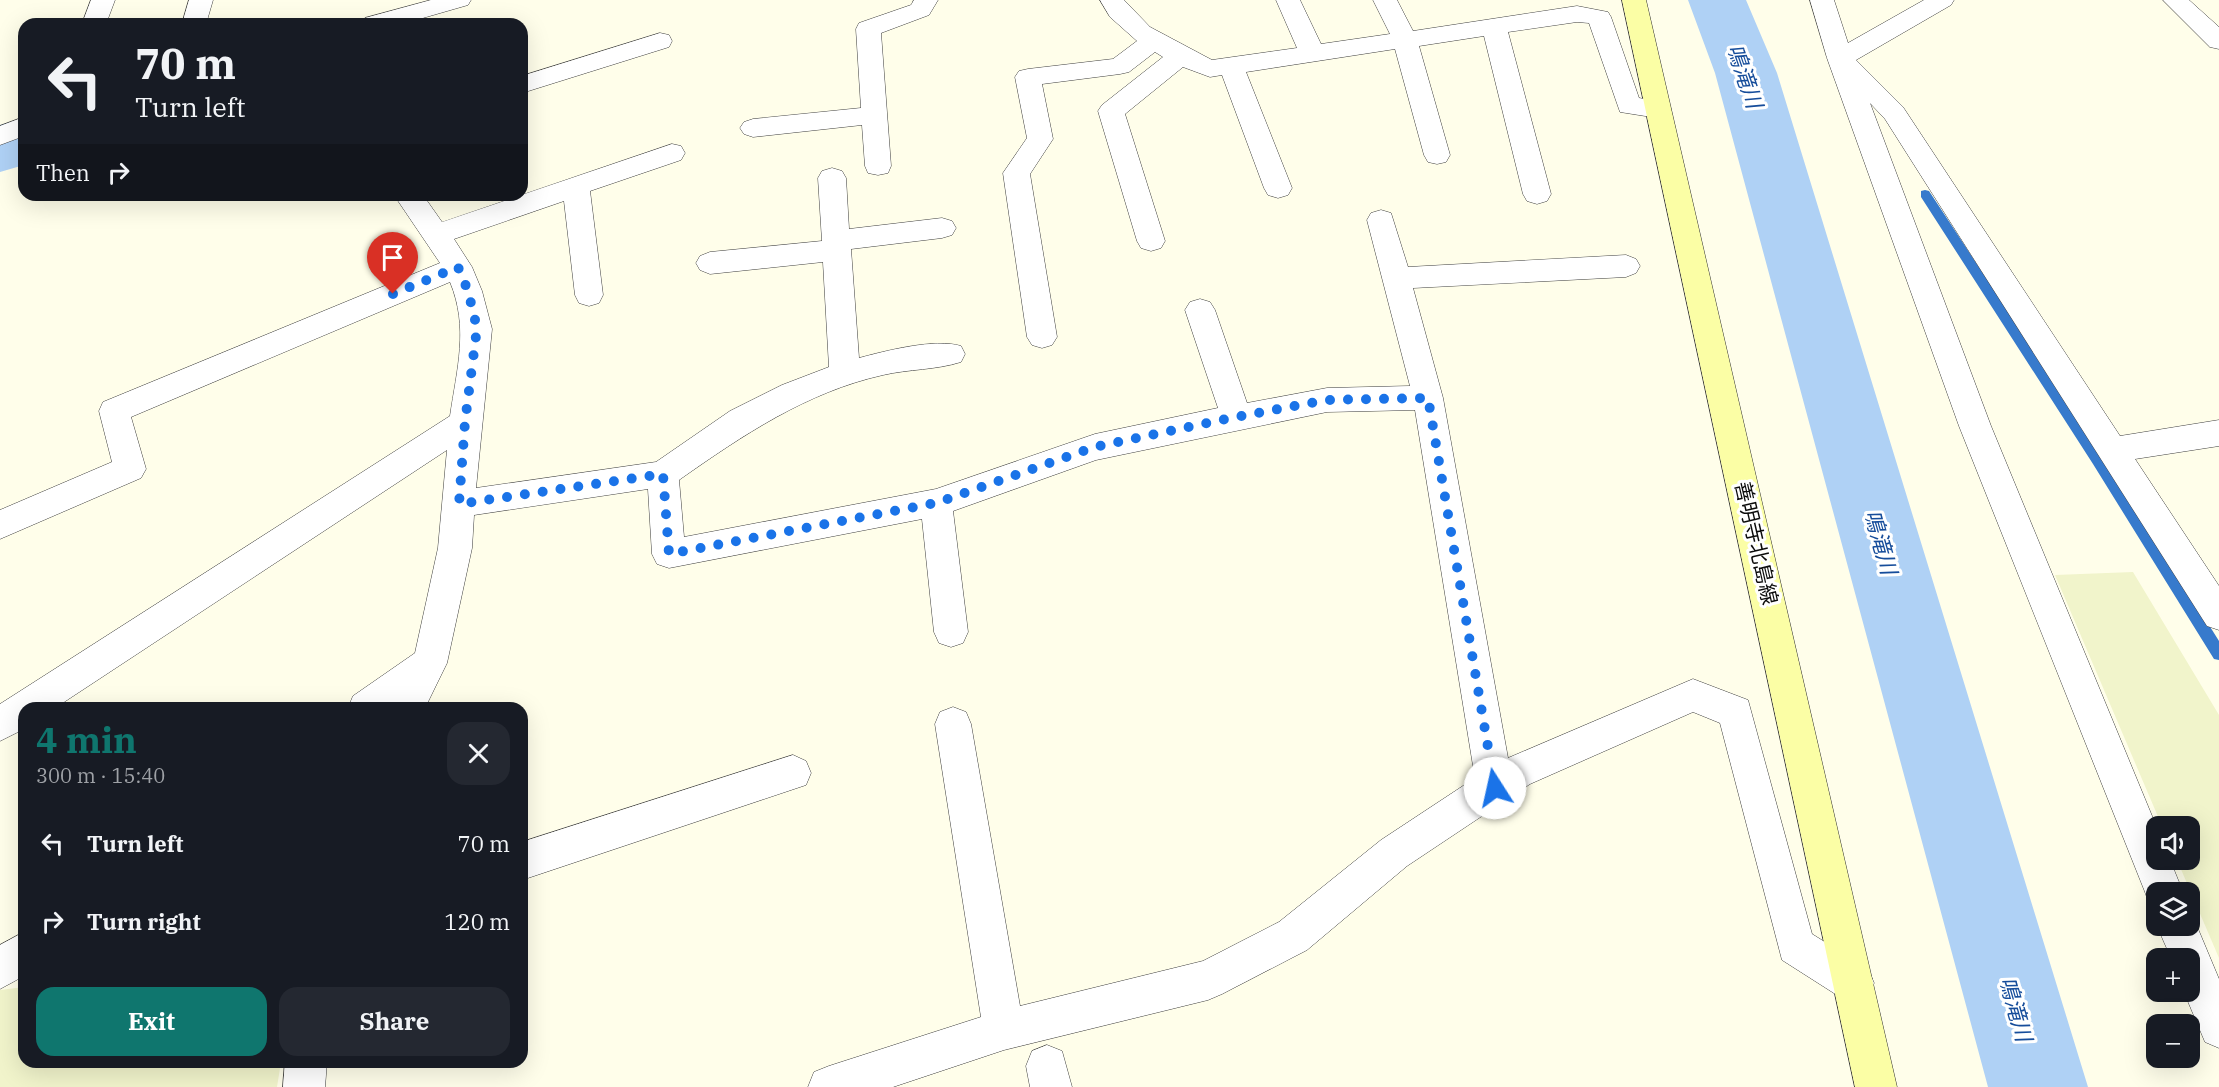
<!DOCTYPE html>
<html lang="en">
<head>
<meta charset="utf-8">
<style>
  :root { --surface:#171b24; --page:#242831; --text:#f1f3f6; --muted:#9ea1a6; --accent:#0f766e }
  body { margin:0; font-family:"IBM Plex Serif","Noto Sans JP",serif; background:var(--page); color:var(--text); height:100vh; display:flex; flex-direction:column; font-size:22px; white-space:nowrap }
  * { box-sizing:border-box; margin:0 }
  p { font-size:20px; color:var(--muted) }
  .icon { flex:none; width:33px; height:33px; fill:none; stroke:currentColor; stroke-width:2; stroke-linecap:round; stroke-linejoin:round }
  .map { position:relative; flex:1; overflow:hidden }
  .details { position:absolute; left:18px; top:702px; width:510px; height:366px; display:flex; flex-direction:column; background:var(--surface); border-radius:18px; box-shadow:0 6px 24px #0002 }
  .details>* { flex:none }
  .top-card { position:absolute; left:18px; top:18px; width:510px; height:183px; border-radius:18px; box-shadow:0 6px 24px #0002; background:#171b24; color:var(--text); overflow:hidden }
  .controls { position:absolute; left:2146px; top:816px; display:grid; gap:12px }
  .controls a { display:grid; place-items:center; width:54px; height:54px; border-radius:12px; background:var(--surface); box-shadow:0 6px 24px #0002; font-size:30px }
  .pin { position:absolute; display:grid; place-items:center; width:51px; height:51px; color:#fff; margin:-62px -26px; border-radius:50% 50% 50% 0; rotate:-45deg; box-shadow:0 0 6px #0007 }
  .pin .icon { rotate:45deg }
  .me { position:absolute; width:66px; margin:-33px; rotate:350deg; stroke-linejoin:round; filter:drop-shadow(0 0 4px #0008) }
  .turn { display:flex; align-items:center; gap:21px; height:126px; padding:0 18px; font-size:27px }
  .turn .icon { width:78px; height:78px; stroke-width:2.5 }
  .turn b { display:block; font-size:42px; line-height:51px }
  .then { display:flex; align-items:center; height:57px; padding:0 18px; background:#0003; gap:12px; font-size:22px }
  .round { display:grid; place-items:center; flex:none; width:63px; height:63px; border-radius:18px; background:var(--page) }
  .headline { display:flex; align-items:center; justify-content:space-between; height:102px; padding:0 18px }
  h1 { font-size:36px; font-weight:700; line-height:45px; color:var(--accent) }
  .action { display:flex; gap:12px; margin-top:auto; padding:12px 18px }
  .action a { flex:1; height:69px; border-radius:18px; background:var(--accent); color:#fff; font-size:24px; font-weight:700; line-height:69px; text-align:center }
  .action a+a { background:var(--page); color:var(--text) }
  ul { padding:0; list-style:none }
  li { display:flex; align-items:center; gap:18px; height:78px; padding:0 18px }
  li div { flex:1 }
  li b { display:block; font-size:22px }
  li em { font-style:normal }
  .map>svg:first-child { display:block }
</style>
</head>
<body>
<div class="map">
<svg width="2219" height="1087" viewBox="0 0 2219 1087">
  <rect width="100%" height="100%" fill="#fffeea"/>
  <path fill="#f1f4cb" d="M2133,572L2219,715V958L2177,860H2190V826H2162L2055,575Z
    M24,987V1062H281L277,1087H0V990Z"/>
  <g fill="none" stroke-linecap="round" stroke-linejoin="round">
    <path fill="#377acc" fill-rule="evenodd" d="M1925,190L1929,191L2103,456L2219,641V660L2214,659L2093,464L1921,197V191Z"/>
    <path fill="#afd1f5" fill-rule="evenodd" d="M1688,0H1746L1777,73L2088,1087H1988L1715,73Z
      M24,118V165L0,172V125Z"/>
    <g stroke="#3e3e3e" stroke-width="1">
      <path id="minor" d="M91,0H115L106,24H82Z
        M189,0H213L206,24H182Z
        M431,0H471L468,5L402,24H362L365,18Z
        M914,0H938L929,15L881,33L891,166L888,173L878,175L868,173L865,166L862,125L753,137L744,134L740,128L744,122L753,119L861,108L856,29L859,23L911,5Z
        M1100,0H1124L1150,27L1212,60L1297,48L1276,0H1300L1321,44L1390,34L1373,0H1397L1413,31L1577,6L1608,12L1611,17L1639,98L1667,103L1671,109L1667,115L1658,118L1620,112L1589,23L1577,22L1508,32L1551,194L1547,201L1537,204L1527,201L1523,194L1484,36L1419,46L1450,155L1446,162L1437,164L1428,162L1424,155L1395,49L1246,72L1292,188L1288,195L1278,198L1268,195L1264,188L1222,75L1210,77L1183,67L1125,114L1165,241L1161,248L1151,251L1141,248L1137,241L1098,111L1102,105L1163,57L1155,52L1129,72L1120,74L1042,84L1053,139L1030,174L1057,337L1052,345L1042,348L1032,345L1027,337L1003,173L1027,138L1015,77L1019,71L1028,69L1113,59L1137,41L1110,17Z
        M1810,0H1834L1848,43L1924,0H1954L1951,5L1856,60L1903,107L2120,436L2219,420V446L2135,459L2219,586V630L2207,626L1885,119L1870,103L1991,426L2157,828V860H2170L2183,892H2157V908L2150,906L2145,892L1959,426L1827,58Z
        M2163,0H2189L2219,27V49L2210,47Z
        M660,33L669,35L672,41L669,47L522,93V76Z
        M24,117V136L0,145V126Z
        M672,144L681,146L685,153L681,160L590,191L603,295L599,303L589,306L579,303L575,295L564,201L454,239L472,267L482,291L492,329L476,488L656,462L730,411L782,385L829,367L823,262L710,274L700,270L696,263L700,256L710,252L822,241L818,178L822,171L832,168L842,171L846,178L849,229L942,218L952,221L956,228L952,235L942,238L851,249L859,358C885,351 935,338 961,346L965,354L961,362C936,370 909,369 883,375C807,392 743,435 679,480L684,537L936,489L1095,434L1218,408L1185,310L1190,302L1200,299L1210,302L1215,310L1247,403L1327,388L1410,386L1367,220L1371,213L1381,210L1391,213L1408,267L1626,255L1636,259L1640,266L1636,273L1626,277L1413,288L1443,398L1508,758L1693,679L1748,700L1812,934L1868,969L1874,983L1868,997L1854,1003L1840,997L1782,960L1720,723L1693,712L1530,784L1407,866L1307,950L1222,994L1208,1000L1004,1050L893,1087H808L814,1072L829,1066L981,1017L935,724L940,712L953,707L966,712L971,724L1020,1006L1203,961L1279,922L1381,840L1475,778L1415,410L1327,412L1096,460L953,511L968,632L963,643L951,647L939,643L934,632L922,519L669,568L657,564L652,554L648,489L474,515L472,548L447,663L425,708H348L353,696L415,653L438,548L447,450L55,708H24V729L0,741V704L450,416C457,368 469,328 450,282L131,417L146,469L141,478L0,539V510L112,462L99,411L103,402L440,263L394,195H423L442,222Z
        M793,755L806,761L811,773L806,785L522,880V842Z
        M2191,912L2219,979V1048L2205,1042L2184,992H2190V958H2171L2157,926H2190Z
        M24,932V976L0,989V945Z
        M1047,1045L1062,1051L1072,1087H1030L1026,1066L1032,1051Z
        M285,1062H327L325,1087H283Z"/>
    </g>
    <g stroke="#2d2d2d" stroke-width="1">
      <path id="secondary" d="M1622,0H1646L1897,1087H1855Z"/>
    </g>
    <use href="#minor" fill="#fff" fill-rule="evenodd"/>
    <use href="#secondary" fill="#fbfea5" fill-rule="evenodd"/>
  </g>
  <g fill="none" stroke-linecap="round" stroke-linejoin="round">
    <path stroke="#1a73e8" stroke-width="10" stroke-dasharray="0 18" d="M393,294L458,267L468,291L477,328L465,422L459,504L663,474L669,554L936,503L1095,447L1236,417L1327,400L1428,398L1495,788"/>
  </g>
  <g text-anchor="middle" stroke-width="6" stroke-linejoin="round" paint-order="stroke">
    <g font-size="21" fill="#0b0b0b" stroke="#fff">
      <text transform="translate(1756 543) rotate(77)" y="7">善明寺北島線</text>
    </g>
    <g font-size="22" font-style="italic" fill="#164d9b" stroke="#fff">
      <text transform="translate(1745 76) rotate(71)" y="8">鳴滝川</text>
      <text transform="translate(1881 542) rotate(74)" y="8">鳴滝川</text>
      <text transform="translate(2016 1009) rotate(74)" y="8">鳴滝川</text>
    </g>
  </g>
</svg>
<div class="controls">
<a><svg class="icon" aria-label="sound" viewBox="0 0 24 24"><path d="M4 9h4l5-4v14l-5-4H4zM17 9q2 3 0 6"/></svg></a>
<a><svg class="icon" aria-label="layers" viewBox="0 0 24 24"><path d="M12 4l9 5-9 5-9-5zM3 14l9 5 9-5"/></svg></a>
<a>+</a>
<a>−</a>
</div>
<div class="pin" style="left:393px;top:294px;background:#d93025"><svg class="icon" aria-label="arrive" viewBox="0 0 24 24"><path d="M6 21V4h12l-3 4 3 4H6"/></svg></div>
<svg class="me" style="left:1495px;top:788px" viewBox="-20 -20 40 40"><circle r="19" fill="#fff"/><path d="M0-13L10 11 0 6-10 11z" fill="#1a73e8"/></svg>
<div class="top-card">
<div class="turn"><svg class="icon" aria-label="left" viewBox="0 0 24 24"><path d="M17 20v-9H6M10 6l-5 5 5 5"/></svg><div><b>70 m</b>Turn left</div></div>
<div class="then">Then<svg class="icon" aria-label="right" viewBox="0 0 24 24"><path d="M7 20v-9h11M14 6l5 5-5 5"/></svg></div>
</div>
<section class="details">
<div class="headline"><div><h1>4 min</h1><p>300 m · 15:40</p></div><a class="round"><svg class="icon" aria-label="close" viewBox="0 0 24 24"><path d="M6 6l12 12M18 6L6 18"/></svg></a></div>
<ul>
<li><svg class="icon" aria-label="left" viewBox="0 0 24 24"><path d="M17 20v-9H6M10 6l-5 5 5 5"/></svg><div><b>Turn left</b></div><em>70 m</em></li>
<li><svg class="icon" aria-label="right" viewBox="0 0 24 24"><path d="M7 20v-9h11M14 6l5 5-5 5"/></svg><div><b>Turn right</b></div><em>120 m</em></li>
</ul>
<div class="action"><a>Exit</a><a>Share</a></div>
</section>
</div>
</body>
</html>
